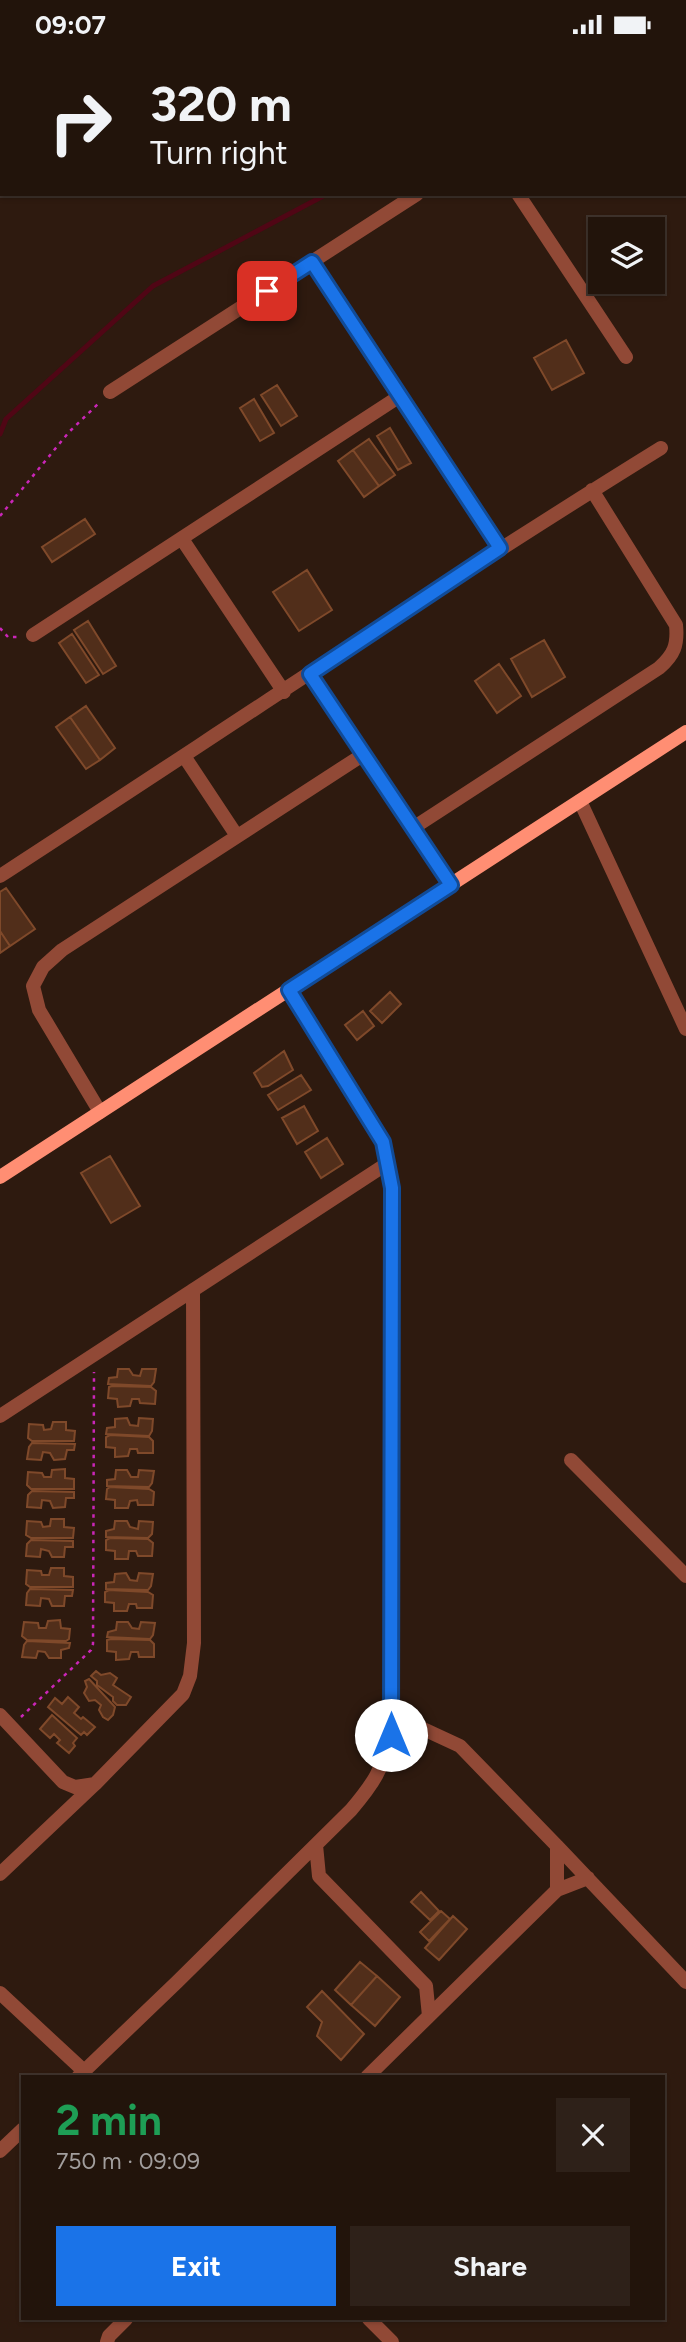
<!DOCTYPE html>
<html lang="en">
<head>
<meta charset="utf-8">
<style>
  :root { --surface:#22140b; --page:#2e2119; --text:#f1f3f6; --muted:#a29e9d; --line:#3f332c; --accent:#1a73e8 }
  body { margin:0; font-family:Figtree,sans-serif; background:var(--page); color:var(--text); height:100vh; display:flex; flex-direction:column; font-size:26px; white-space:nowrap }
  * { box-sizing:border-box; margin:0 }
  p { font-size:23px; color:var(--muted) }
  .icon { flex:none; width:38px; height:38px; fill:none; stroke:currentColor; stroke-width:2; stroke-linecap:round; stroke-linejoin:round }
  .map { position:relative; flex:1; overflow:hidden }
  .side { position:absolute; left:21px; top:2026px; width:644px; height:245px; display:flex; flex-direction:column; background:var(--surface); border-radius:0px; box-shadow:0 2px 5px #0004,0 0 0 2px var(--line) }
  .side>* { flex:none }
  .hud { position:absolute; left:0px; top:0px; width:686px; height:147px; box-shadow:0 2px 5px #0004,0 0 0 2px var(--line); background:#22140b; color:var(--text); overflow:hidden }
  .fabs { position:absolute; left:588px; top:168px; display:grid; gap:14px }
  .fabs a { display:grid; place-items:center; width:77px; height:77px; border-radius:0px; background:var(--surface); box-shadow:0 2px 5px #0004,0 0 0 2px var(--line); font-size:35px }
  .pin { position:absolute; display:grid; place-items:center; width:60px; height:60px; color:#fff; margin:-30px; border-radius:14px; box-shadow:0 4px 10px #0006 }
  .me { position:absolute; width:77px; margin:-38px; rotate:0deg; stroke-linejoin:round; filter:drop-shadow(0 0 5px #0008) }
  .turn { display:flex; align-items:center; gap:24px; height:147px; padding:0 35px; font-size:32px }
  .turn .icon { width:91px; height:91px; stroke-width:2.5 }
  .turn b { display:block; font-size:49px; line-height:60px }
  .round { display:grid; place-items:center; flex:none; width:74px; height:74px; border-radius:0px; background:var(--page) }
  .head { display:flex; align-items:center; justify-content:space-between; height:119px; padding:0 35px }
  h1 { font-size:42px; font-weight:700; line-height:52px; color:#1e9e55 }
  .cta { display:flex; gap:14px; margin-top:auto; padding:14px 35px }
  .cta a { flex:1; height:80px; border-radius:0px; background:var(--accent); color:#fff; font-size:28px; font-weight:700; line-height:80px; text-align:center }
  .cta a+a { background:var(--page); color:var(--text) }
  .status { display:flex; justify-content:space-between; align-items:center; height:49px; padding:0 35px; background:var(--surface); direction:ltr }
  .status svg { height:19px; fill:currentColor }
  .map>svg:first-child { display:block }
</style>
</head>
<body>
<div class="status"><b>09:07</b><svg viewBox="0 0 49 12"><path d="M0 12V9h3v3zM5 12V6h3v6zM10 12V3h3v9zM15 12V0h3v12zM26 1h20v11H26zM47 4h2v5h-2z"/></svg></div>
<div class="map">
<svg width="686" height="2293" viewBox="0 0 686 2293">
  <rect width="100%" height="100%" fill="#2e1a0f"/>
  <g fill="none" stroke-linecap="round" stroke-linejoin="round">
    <path stroke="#500615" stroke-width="5" d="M640,2L644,0
      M0,385L6,370L153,237L327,145"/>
  </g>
  <path fill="#512e1a" stroke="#7f492a" stroke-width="2" d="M566,291L584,324L552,341L534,309Z
    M277,336L297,367L281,377L261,346Z
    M254,350L274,384L260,392L240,359Z
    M390,379L411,414L398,421L377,387Z
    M369,390L395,426L379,437L353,401Z
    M353,401L379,437L364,448L338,412Z
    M85,470L95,485L52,513L42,498Z
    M307,521L332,561L299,582L273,543Z
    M88,572L116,617L103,625L74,581Z
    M72,585L99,626L86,634L59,594Z
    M544,591L565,628L532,648L511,610Z
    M499,615L521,647L497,664L475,632Z
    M86,657L115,699L100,711L70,668Z
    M70,668L100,711L86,720L56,678Z
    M6,839L35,880L10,897L0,882V843Z
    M0,882L10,897L0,904Z
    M390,943L401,955L382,974L370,962Z
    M363,962L374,977L357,991L345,976Z
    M284,1002L293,1021L268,1037L262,1038L254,1024Z
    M301,1026L311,1041L278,1061L268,1046Z
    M304,1057L318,1082L297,1095L282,1069Z
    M327,1089L343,1115L321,1129L305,1103Z
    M110,1107L140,1157L111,1174L81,1124Z
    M118,1320H129L133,1326L140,1327L142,1320H156L154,1333L151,1337L108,1335L109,1329L117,1328Z
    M112,1337L151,1338L156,1342L155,1355L140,1354L139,1350H132L130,1357L118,1358L117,1350L108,1349L109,1338Z
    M127,1369L130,1376L138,1377L139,1369L153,1370L152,1382L149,1387L106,1385L107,1379L115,1378V1370Z
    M53,1373H66V1381L75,1382L74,1392H32L28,1389L29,1375L43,1376L44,1381L51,1380Z
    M110,1386L149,1388L153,1392V1404H138L137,1400H130L128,1407L115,1408V1399L106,1398V1388Z
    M32,1394L75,1395L74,1401H67L65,1410L54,1411L50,1404L43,1403L41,1411L27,1410L29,1398Z
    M65,1420V1429L74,1430V1440H31L27,1436L28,1423L42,1424L44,1428H51L52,1421Z
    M116,1421H127L131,1428H138L139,1421L154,1422L152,1434L149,1438L107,1437V1431L115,1430Z
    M110,1438L149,1440L154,1443L153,1456H138L137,1451L130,1452L128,1459H115V1451L106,1450L107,1440Z
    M32,1442L74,1443V1449H66L65,1458L53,1459L50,1452L42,1451L41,1459L27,1458L28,1446Z
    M51,1470H64V1478L74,1479L73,1489H31L26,1486L27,1472L41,1473L43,1478L50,1477Z
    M115,1472H127L130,1478L138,1480L139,1472L153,1473L152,1485L148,1489L106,1488V1482L114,1480Z
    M110,1489L148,1490L153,1494L152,1507H138L136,1502H129L128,1510H115V1502L106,1501V1491Z
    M31,1491L73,1492V1498H65L64,1508H52L49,1502L41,1500L40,1508L26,1507L27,1495Z
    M51,1519H64V1527L73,1528V1538H30L26,1535L27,1521L41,1522L42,1526H49Z
    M126,1524L130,1531L137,1532L139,1524L153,1525L151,1537L148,1541L106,1540V1534L114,1533L115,1525Z
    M30,1540L73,1541L72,1547H65L64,1557H52L49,1550L41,1549L40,1557L26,1556L27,1544Z
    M109,1541L148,1543L153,1546L152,1559H137L136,1555H129L127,1562H114V1554L105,1553V1543Z
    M60,1571L61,1579L70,1580L69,1590L66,1592L27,1591L22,1587L24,1573L38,1574L39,1579H46L48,1572Z
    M117,1573H128L132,1579L139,1580L141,1573L155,1574L153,1586L150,1590L107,1588L108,1583L116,1581Z
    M111,1590L150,1591L154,1595V1608H139L138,1603H131L129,1610L116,1611V1603L107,1602V1591Z
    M27,1592L70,1594L69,1599L61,1601V1609H49L45,1603L38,1602L36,1609L22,1608L24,1596Z
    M96,1622L101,1626L110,1624L117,1629L113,1636L131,1648L126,1656H117L113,1652V1648L97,1636V1632L91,1627Z
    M89,1630L115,1658L113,1666L108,1671L103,1668L99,1661L101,1656L95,1651L89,1652L84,1644L87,1638L85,1632Z
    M68,1648L79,1658L74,1664L81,1670L83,1668L95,1678L87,1686L84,1683L81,1686L48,1658L55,1649L62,1655Z
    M52,1666L77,1689L73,1694L75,1697L69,1704L57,1694L60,1691L54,1685L50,1689L40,1680Z
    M421,1843L439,1862L430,1871L411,1853Z
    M441,1862L450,1870L429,1892L420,1883Z
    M453,1867L467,1880L439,1911L425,1899Z
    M360,1913L377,1927L351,1956L335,1941Z
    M377,1927L400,1948L375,1977L351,1956Z
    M322,1942L364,1985L341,2011L317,1987L322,1973L307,1958Z"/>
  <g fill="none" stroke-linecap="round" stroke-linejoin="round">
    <path stroke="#ca26b8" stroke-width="2.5" stroke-dasharray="3.5 5" stroke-linecap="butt" d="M0,467L69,383L99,354
      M0,579L8,588H17
      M21,1668L91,1601L93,1595L94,1323"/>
    <path stroke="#914936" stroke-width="14" d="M518,145L626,308
      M312,213L500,499
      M110,343L417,145
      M182,490L284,643
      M33,586L400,347
      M310,625L451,836
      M184,707L237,787
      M580,752L686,980
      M413,779L659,619C674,606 678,596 676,576L592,441
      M0,827C220,684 438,537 661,399
      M100,1063L39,961L33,937L43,918L62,901L364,705
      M0,1367L388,1114
      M571,1411L686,1527
      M391,1665L460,1697L557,1797V1841L429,1967
      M0,1666L63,1733L75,1738L95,1735L183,1645L190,1627L194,1594L193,1241
      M316,1796L319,1827L426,1937L429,1967L367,2028
      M557,1797L686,1933
      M0,1825L95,1735
      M557,1841L588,1829
      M0,1944L84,2022
      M78,2028L177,1933L351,1761C374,1734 382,1721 391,1686L392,1139L383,1093L289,941
      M0,2102L23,2080
      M369,2270L392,2293
      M107,2293L109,2287L126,2270"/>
    <path stroke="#ff8e73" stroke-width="14" d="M0,1128L686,683"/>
  </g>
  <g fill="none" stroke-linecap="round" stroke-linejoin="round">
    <g stroke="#114b97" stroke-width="18">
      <path id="route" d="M267,242L312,213L500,499L310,625L451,836L289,941L383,1093L392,1139L391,1686"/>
    </g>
    <use href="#route" stroke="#1a73e8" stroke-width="12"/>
  </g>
</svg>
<div class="fabs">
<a><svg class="icon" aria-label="layers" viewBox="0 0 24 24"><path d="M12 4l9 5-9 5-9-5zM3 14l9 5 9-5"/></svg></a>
</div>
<div class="pin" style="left:267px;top:242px;background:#d93025"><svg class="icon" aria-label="arrive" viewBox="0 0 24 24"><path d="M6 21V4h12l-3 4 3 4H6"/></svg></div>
<svg class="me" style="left:391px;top:1686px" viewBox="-20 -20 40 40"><circle r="19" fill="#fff"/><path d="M0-13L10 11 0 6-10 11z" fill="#1a73e8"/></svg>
<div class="hud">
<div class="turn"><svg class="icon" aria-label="right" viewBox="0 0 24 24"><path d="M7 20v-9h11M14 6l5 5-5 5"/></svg><div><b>320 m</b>Turn right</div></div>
</div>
<section class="side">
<div class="head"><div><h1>2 min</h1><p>750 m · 09:09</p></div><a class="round"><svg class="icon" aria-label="close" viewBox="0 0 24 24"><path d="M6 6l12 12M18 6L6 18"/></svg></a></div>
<div class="cta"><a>Exit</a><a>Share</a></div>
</section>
</div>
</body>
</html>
